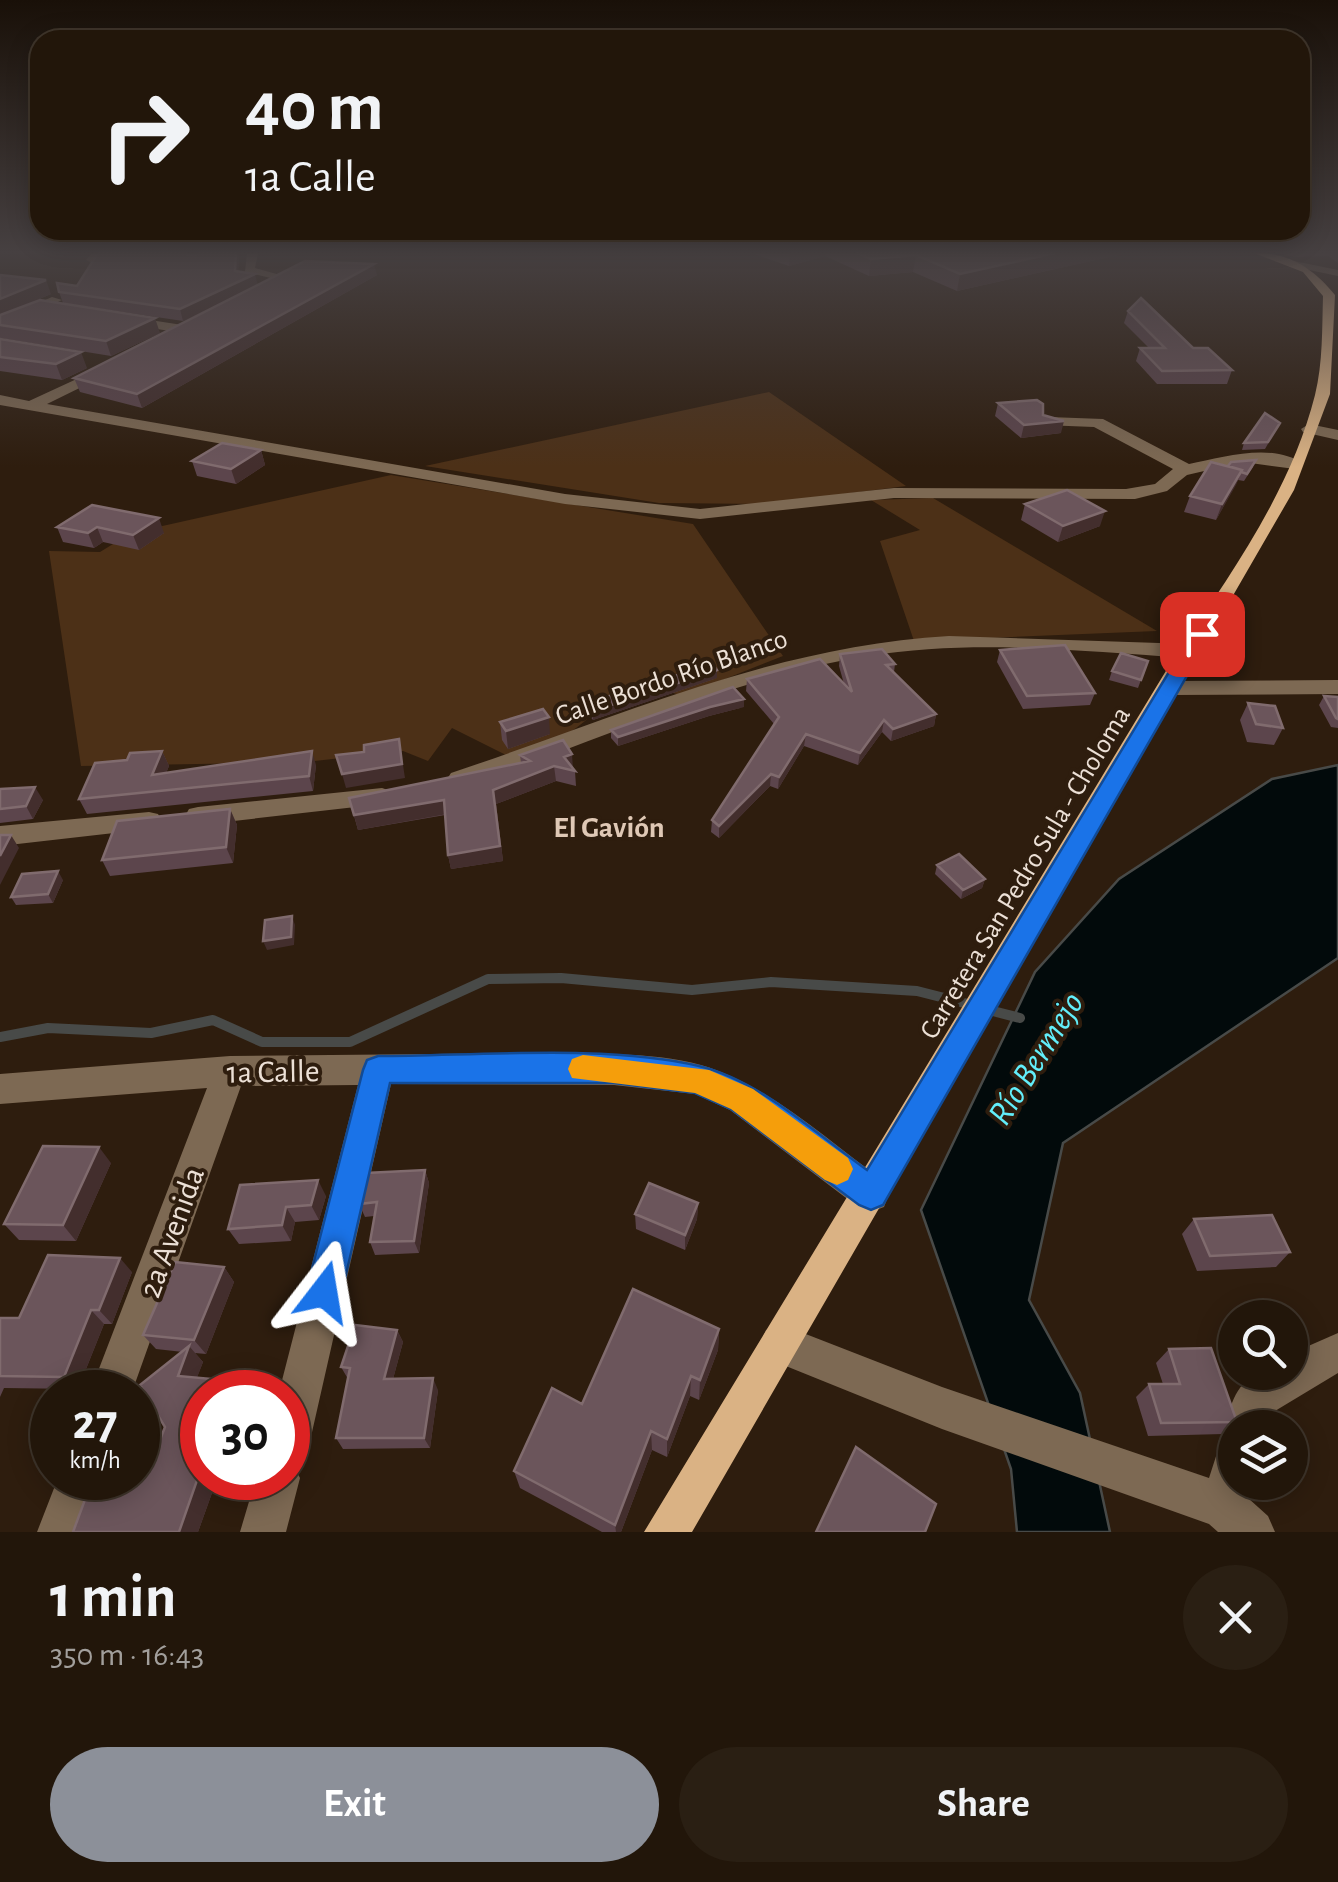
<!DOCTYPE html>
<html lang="en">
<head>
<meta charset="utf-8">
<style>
  :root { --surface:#22160a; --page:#2a1f13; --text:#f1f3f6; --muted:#a29f9c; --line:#3f352b; --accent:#8c9099 }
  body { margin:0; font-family:"Alegreya Sans",sans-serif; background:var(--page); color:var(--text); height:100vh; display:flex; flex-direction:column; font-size:38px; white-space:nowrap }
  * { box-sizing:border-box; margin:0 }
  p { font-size:32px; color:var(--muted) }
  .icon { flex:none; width:55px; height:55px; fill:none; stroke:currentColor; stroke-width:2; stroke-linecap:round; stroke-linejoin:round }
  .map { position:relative; height:1532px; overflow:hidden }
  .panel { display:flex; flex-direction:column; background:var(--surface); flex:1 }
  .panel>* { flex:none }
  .top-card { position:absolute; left:30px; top:30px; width:1280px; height:210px; border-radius:30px; box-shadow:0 5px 25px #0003,0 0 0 2px var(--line); background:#22160a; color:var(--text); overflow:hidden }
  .controls { position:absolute; left:1218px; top:1300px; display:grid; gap:20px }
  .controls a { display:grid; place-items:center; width:90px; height:90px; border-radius:50%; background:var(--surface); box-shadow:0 5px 25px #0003,0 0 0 2px var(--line); font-size:50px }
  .speed { position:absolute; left:30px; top:1370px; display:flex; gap:20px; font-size:50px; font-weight:700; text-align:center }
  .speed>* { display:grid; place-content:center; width:130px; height:130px; border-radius:50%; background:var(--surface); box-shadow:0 5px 25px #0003,0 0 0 2px var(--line); line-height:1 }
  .speed small { font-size:25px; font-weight:400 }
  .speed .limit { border:15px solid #d22; background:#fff; color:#111 }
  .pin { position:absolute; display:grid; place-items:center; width:85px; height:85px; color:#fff; margin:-42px; border-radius:20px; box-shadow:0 5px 15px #0006 }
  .me { position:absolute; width:110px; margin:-55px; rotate:14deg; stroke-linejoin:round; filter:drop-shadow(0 0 8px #0008) }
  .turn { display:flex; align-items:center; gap:35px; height:210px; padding:0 50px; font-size:45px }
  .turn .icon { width:130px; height:130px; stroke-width:2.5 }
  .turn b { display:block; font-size:70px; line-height:85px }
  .round { display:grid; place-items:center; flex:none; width:105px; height:105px; border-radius:52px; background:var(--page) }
  .overview { display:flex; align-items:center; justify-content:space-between; height:170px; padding:0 50px }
  h1 { font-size:60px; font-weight:700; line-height:75px }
  .primary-button { display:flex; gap:20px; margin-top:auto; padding:20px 50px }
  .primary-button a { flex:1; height:115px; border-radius:60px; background:var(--accent); color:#fff; font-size:40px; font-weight:700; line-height:115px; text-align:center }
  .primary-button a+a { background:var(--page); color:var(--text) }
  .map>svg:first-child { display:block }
</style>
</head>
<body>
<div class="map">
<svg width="1338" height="1532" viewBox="0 0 1338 1532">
  <rect width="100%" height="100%" fill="#2e1d0e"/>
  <path fill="#4c3017" d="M769,392L906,486L765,504L659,503L425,466Z
    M391,475L693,524L783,656L682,696C617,671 613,706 564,736C549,746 529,751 512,758L452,728L428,761L403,751L306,762L81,766L49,551L100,552L131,533Z
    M933,498L1157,631L914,641L880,541L920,530L871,500Z"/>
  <path fill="#020a0b" stroke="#484a48" stroke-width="2.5" d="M1338,765V958L1063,1143L1029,1300L1080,1393L1110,1532H1017L1011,1469L921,1210L1035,972L1119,879L1272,779Z"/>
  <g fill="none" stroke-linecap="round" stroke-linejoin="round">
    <path stroke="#484a48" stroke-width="10" d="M985,1009L1020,1018
      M0,1037L48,1028L151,1033L213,1020L262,1042H350L488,979L561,978L692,990L771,982L917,991L972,1005"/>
    <path fill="#7d6953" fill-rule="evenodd" d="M92,253H104L92,263L86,260Z
      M247,253H258L255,268L291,278L272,293H264V287L275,279L245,272Z
      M1294,261L1338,270V276L1290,266Z
      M52,297L62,300L0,329V320Z
      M124,316L189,326L196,330L189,334L119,323Z
      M107,365L114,369L112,372L47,404L565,494L700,509L894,488L1126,489L1155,484L1173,469L1094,427L1043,425V419L1049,417L1103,419L1189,464C1223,457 1273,442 1303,464L1295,469L1243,462L1187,475L1167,491L1135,499L894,498L700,519L565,504L0,405V395L29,401Z
      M1309,424L1338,430V440L1303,432L1301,429Z
      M949,636L1189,644L1200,651L1189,658C1083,651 974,639 868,656C730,678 601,740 469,785L460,788L447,779L451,773C616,718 773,646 949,636Z
      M1338,680V694L1171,695L1160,688L1171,681Z
      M382,788L391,791L395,797L391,803L198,825L189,823L185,816L189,809L198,807Z
      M149,812L158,814L162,821L158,828L0,846V826Z
      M531,1053C583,1054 651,1051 701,1065C769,1085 828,1141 884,1181L889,1194L884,1207L871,1212L858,1207L730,1110L695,1094L614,1085L391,1084L310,1441L303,1456L291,1461L300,1478L286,1532H240L256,1478H288V1392H279L358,1085L241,1086L132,1392H90L207,1088L0,1104V1074L230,1056Z
      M780,1324L942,1387L1209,1478L1219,1447L1230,1443L1224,1428C1237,1384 1242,1372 1290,1372V1354L1338,1333V1373L1270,1414L1267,1428H1235V1482H1252L1248,1498L1268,1516L1275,1532H1218L1209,1524L942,1429L766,1358L760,1344L766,1330Z
      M58,1478H102L83,1532H37Z"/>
    <path fill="#dab284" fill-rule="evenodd" d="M1254,253C1289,252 1314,269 1335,295L1330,394L1294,490L692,1532H644L1178,651C1232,574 1292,487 1315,395C1323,363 1322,328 1323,296L1303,272Z"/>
  </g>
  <path fill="#5c454c" d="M197,253H239L238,272L258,285L377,275L142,408L80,392L74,378L235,296L183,321L76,305L160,333L111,356L0,338V275L51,294L20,307L63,303L59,292L189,255L195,256Z
    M751,253H1127L957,291L913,272L869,276L825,256L789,266Z
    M1278,253H1338V263L1328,256L1294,257Z
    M1128,311L1232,370L1227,384H1157L1136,361L1140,348H1149L1124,323Z
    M0,339L87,368L62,380L0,371Z
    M998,403L1043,415L1061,433L1021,438L995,416Z
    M1280,423L1265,449L1242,450L1244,443Z
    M261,450L265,465L236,484L197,476L192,461Z
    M1228,466L1253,467L1244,481L1238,480L1216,520L1184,512L1190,496Z
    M1025,504L1100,526L1058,542L1021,520Z
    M92,505L164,533L139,550L103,542L94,548L63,542L57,527Z
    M1000,650L1095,693L1090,705L1023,709L997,662Z
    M840,654L895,664L894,672L936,714L934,726L891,741L882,732L858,765L804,746L778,789L770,786L719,838L711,832L712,820L774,724L746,691L747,679L844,684L839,666Z
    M1148,661L1138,688L1109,680L1112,671Z
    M717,678L593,720L588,714L587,705Z
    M1324,696L1338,697V728L1331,727L1319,705Z
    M1248,703L1283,728L1274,745L1247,742L1240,720Z
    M744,707L709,716L618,746L611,738V730Z
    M500,722L550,734L508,749L502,740Z
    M162,751L169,766L166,773L316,765L313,791L87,814L79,799L127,760Z
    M520,755L573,769L575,771L576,786L556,781L496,804L503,861L451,869L448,855L445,815L358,830L349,798L521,763Z
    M0,789L43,800L33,819L0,823Z
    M230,809L237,825L233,863L110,876L102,860Z
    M937,865L985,879L982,888L961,899L935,874Z
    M63,880L53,903L16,905L11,897Z
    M111,1163L76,1241L19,1240L4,1224Z
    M425,1170L429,1183L419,1253L375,1255L370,1242L374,1216L365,1217L359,1204Z
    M240,1185L326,1196L319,1220L295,1222L291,1241L239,1244L228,1229Z
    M698,1203L697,1219L685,1250L636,1229L635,1214Z
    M1194,1219L1290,1252L1276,1267L1197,1271L1182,1234Z
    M224,1267L234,1282L206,1354L195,1353L203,1362L197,1377L202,1392V1478H241L240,1482L217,1479L198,1532H73L148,1470L165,1427L183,1352L156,1349L143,1335Z
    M132,1272L112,1324H104L78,1389L4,1388L0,1397V1318H19Z
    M719,1329L718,1350L699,1400L690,1396L667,1457L652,1450L621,1532H602L520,1488L514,1471L582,1404Z
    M397,1330L403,1342L393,1379L438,1390L430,1448L343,1449L336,1438L348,1379L341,1367Z
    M1169,1349L1237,1422L1223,1434L1148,1436L1136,1397L1149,1384H1163L1156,1363Z"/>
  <path fill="#432e2d" d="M236,253H239L238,282L255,274L258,286L183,321L180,309L235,271Z
    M790,253H825V256L789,266Z
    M1055,253H1127L957,291L960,274Z
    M916,255L913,272L869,276L871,259Z
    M374,264L377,275L142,408L137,394Z
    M46,280L51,294L0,316V299Z
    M155,318L160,333L111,356L106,341Z
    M81,352L87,368L62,380L56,364Z
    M1064,421L1061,433L1021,438L1024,425Z
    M261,450L265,465L236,484L231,469Z
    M1242,470L1236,485L1216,520L1222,504Z
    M1105,511L1100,526L1058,542L1063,526Z
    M159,518L164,533L139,550L133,535Z
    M97,527L103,542L94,548L88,533Z
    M717,670V678L593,720V711Z
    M744,699V707L709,716L618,746V737L710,707Z
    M936,714L934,726L891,741L893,729Z
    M549,717L550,734L508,749L506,731Z
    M884,720L882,732L858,765L860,753Z
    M806,734L804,746L778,789L779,777Z
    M399,739L405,778L346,788L342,774Z
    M162,751L169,766L159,790L152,775Z
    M312,751L316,765L313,791L309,776Z
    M572,754L573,769L564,757Z
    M554,766L556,781L496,804L503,861L451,869L448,855L493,790Z
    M771,774L770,786L719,838V826Z
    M35,787L43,800L33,819L26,806Z
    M444,800L447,814L358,830L354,815Z
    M230,809L237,825L233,863L226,847Z
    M11,835L19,848L0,885V856Z
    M58,871L63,880L53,903L48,894Z
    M985,879L982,888L961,899L963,890Z
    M292,916L295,925L294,945L267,950L263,941Z
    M99,1147L111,1163L76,1241L63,1225Z
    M425,1170L429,1183L419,1253L414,1241Z
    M318,1180L326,1196L319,1220L311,1205Z
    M698,1203L697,1219L685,1250V1235Z
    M286,1207L295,1222L291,1241L282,1225Z
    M120,1258L132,1272L112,1324L99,1310Z
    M224,1267L234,1282L206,1354L194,1340Z
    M91,1310L104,1324L78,1389L64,1377Z
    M719,1329L718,1350L699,1400L700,1380Z
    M397,1330L403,1342L390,1390L384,1379Z
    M189,1346L203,1362L192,1391L178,1376Z
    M691,1376L690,1396L667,1457V1439Z
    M433,1378L438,1390L430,1448L424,1438Z
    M256,1383L264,1392H252Z
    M651,1431L652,1450L621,1532H616L615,1525Z
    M202,1466V1478H215L217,1479L198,1532H179Z"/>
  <path fill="#6b555b" stroke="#806b6e" stroke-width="2.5" d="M98,253H181L195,256L197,253H236L235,271L255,274L180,309L59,292L57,283L77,286Z
    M857,253H1055L960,274L916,255L871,259Z
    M305,261L374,264L137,394L74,378Z
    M0,275L46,280L0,299Z
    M1141,298L1193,348H1208L1232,370L1162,371L1140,348H1165L1128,311Z
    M40,300L155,318L106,341L0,325V315Z
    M0,339L81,352L56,364L0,357Z
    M1037,400L1043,404V415L1064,421L1024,425L998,403Z
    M1265,413L1280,423L1268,442L1244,443Z
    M222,443L261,450L231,469L192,461Z
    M1256,460L1247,474L1241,472L1242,470L1228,466L1231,462Z
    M1211,462L1242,470L1222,504L1190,496Z
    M1067,490L1105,511L1063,526L1025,504Z
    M92,505L159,518L133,535L97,527L88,533L57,527Z
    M1065,645L1095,693L1027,696L1000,650Z
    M882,649L895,664L886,665L936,714L893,729L884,720L860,753L806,734L779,777L771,774L719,826L712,820L779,717L747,679L820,659L852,692L840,654Z
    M1121,653L1148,661L1141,680L1112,671Z
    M714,666L717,670L593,711L587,705L637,685Z
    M733,687L744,699L710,707L618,737L611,730Z
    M1324,696L1338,697V719L1336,718Z
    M1248,703L1275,706L1283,728L1256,724Z
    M543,709L549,717L506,731L500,722Z
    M399,739L402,764L342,774L336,755L364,752V745Z
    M563,740L572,754L564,757L575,771L554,766L493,790L500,846L448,855L444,800L354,815L349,798L530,761L520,755Z
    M162,751L152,775L312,751L309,776L79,799L95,763L127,760L130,753Z
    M35,787L26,806L0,809V789Z
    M230,809L226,847L102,860L117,821Z
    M0,835H11L0,856Z
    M959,854L985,879L963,890L937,865Z
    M58,871L48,894L11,897L22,874Z
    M292,916L291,937L263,941L265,920Z
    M43,1146L99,1147L63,1225L4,1224Z
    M425,1170L414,1241L370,1242L377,1202L359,1204L366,1173Z
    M318,1180L311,1205L286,1207L282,1225L228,1229L240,1185Z
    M649,1183L698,1203L685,1235L635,1214Z
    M1272,1215L1290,1252L1210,1256L1194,1219Z
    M48,1255L120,1258L99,1310H91L64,1377L0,1376V1318H19Z
    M175,1262L224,1267L194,1340L143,1335Z
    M633,1289L719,1329L700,1380L691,1376L667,1439L651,1431L615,1525L514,1471L552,1388L582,1404Z
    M355,1325L397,1330L384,1379L433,1378L424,1438H336L350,1368L341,1367Z
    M189,1346L178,1376L256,1383L252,1392H202V1466L179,1532H73L93,1478H138V1470H148L165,1427L140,1385Z
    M1211,1348L1237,1422L1161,1423L1149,1384H1180L1169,1349Z
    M856,1447L936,1504L925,1532H816Z"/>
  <linearGradient id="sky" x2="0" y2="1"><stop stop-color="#191008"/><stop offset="0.54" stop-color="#464041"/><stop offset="1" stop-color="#464041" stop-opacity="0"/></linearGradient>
  <rect width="1338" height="467" fill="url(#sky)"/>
  <path fill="#1a73e8" stroke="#114b97" stroke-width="2.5" d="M1202,628L1211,634L883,1205L871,1210L859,1205L731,1109L695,1093L614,1083H390L342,1292L336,1305L324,1310L311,1305L306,1292L363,1070L367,1060L378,1056C472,1056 610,1044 699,1066C761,1081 816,1134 867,1170L1192,634Z"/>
  <path fill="#f59e0b" d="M583,1055L709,1070L753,1089L848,1158L853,1169L848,1180L837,1185L825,1180L731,1109L695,1093L572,1078L568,1069L572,1059Z"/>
  <g text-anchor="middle" stroke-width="8" stroke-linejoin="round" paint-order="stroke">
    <g font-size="28" fill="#ece0d6" stroke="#2e1d0e">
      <text transform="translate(671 676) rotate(-19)" y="10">Calle Bordo Río Blanco</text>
      <text transform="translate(1024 872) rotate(-59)" y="10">Carretera San Pedro Sula - Choloma</text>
    </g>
    <g font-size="30" font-weight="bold" fill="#dfc8b5" stroke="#2e1d0e">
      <text x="609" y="837">El Gavión</text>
    </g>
    <g font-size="32" fill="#ece0d6" stroke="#2e1d0e">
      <text transform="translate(273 1071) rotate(-1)" y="11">1a Calle</text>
      <text transform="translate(171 1232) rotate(-70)" y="11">2a Avenida</text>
    </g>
    <g font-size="35" font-style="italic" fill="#62eefa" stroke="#2e1d0e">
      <text transform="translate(1035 1058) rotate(-58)" y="12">Río Bermejo</text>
    </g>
  </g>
</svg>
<div class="controls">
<a><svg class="icon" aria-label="search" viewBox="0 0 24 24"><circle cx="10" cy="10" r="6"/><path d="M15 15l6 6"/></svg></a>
<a><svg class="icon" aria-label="layers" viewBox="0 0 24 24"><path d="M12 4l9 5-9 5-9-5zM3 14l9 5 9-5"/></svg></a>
</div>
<div class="speed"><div>27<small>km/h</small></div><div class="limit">30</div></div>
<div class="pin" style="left:1202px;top:634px;background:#d93025"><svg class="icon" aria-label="arrive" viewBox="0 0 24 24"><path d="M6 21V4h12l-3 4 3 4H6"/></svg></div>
<svg class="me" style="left:324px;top:1292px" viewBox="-20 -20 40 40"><path d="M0-17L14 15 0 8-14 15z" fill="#1a73e8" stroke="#fff" stroke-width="4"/></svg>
<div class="top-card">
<div class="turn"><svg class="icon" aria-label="right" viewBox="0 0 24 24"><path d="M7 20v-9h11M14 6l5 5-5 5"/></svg><div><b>40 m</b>1a Calle</div></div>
</div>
</div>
<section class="panel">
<div class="overview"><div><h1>1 min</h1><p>350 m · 16:43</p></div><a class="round"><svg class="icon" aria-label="close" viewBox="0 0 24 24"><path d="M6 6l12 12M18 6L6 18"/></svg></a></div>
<div class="primary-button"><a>Exit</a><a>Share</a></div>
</section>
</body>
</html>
